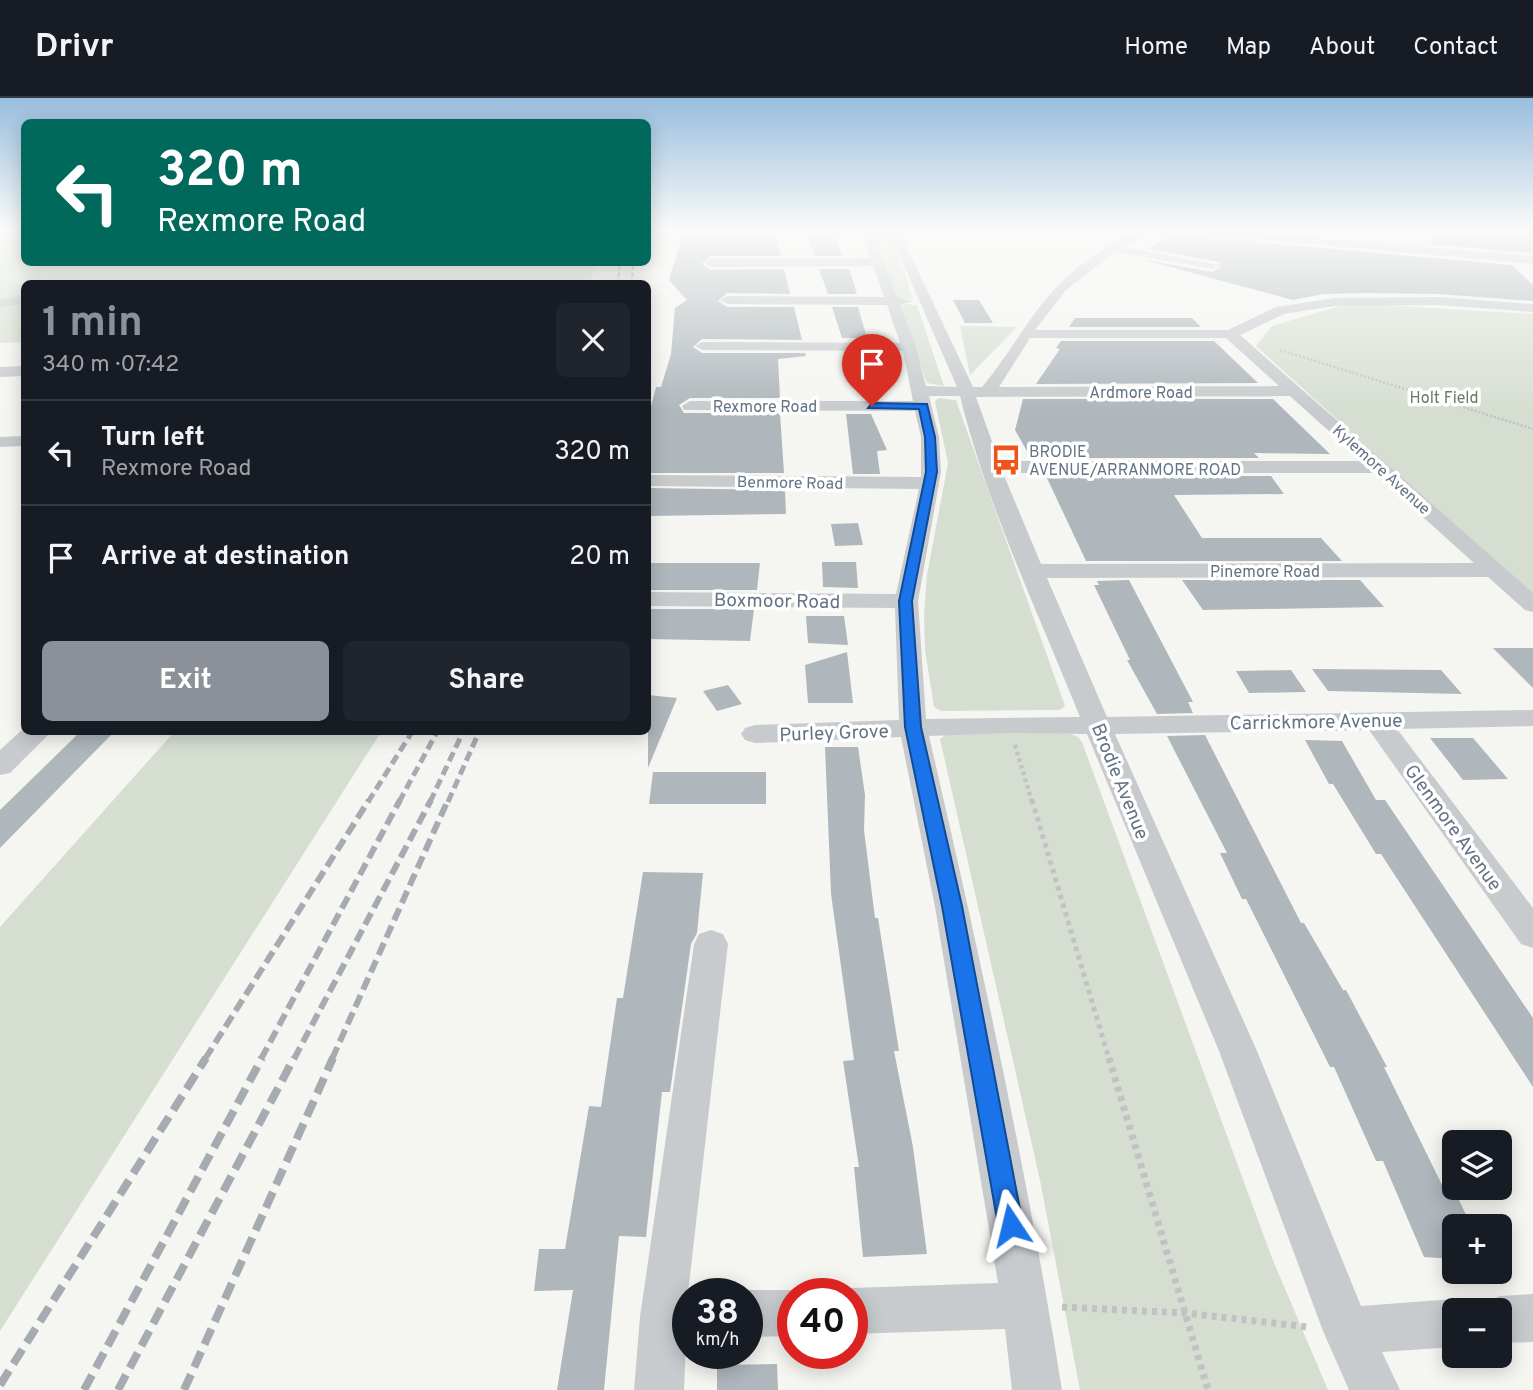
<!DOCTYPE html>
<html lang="en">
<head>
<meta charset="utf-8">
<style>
  :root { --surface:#171b24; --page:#20242c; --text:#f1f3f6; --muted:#9ea1a6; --line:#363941; --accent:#8c9099 }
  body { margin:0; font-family:Overpass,sans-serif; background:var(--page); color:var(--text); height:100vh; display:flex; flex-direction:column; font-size:26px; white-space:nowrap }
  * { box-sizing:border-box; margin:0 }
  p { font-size:23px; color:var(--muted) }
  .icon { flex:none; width:38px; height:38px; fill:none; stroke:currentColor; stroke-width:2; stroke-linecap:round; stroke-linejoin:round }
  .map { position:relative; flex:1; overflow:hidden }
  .details { position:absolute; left:21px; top:182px; width:630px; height:455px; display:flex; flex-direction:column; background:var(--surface); border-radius:10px; box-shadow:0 4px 18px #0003 }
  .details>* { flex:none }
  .guide { position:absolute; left:21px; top:21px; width:630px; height:147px; border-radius:10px; box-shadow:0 4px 18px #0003; background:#00695c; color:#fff; overflow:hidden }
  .tools { position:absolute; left:1442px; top:1032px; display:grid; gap:14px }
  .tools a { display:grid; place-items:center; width:70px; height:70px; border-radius:10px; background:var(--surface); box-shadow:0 4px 18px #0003; font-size:35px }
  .speed { position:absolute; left:672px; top:1180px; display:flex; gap:14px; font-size:35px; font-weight:700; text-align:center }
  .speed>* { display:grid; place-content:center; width:91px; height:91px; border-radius:50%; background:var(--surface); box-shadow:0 4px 18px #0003; line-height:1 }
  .speed small { font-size:18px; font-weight:400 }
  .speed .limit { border:10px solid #d22; background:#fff; color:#111 }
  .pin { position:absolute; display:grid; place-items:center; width:60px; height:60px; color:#fff; margin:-72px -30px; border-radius:50% 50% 50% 0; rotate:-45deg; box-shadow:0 0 7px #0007 }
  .pin .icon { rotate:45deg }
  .me { position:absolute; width:77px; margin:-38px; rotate:350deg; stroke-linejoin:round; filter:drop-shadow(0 0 5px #0008) }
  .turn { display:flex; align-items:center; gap:24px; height:147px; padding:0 21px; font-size:32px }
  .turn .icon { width:91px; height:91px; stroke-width:2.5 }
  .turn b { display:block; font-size:49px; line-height:60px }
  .round { display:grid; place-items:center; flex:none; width:74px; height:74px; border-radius:10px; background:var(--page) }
  .headline { display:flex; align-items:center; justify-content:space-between; height:119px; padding:0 21px }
  h1 { font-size:42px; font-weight:700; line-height:52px; color:var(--accent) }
  .primary-button { display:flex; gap:14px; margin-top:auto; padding:14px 21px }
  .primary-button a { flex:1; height:80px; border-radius:10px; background:var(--accent); color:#fff; font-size:28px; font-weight:700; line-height:80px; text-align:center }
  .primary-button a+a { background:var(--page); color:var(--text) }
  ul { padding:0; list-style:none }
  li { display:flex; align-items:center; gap:21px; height:105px; padding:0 21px; border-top:2px solid var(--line) }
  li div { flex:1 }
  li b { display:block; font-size:26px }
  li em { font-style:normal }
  header { display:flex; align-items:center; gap:42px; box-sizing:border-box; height:98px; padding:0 35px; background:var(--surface); border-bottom:2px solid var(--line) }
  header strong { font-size:33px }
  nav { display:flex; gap:38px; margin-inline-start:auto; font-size:24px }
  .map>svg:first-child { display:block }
</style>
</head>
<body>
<header>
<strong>Drivr</strong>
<nav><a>Home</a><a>Map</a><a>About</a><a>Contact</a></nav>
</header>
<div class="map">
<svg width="1533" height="1292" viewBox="0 0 1533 1292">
  <rect width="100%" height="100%" fill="#f5f6f1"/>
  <path fill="#d6ded2" d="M0,133H24V164L594,166L590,186H24V244L0,245Z
    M881,135L893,138L913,201L897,200L875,139Z
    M906,206L917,207L944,288L927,285L900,208Z
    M1363,206L1533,216V499L1256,248L1272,228L1336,209Z
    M960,228L1017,229L970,277Z
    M938,300L956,302L1065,608L1060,612L941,613L934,609L925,552L924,517L927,477L948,365L935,304Z
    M174,634H381L0,1233V829Z
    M1066,634L1078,639L1082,644L1272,1160L1328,1292H1080L1040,1082L940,641L947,636L958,635Z"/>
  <path fill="#afb7bc" d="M1176,133H1193L1200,139L1512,167L1533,187V203L1438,196L1362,195L1323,196L1293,202L1140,161L1213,174L1220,169L1219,164L1148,151Z
    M1432,133H1533V155L1387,143L1432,146Z
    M682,138L776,139L781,158H710L702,166L710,172L784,171L790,196L727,195L718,203L727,209H794L802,242L702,241L693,249L702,255H805L806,258L778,261L780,300H690L679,307L684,315H780L784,375H648V320L656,289H661L671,256L675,210L687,202L669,182Z
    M808,139H834L843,158H815Z
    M819,171H849L857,196H828Z
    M953,202H979L993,225H965Z
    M832,209H858L867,240H842Z
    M1075,220H1192L1201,229H1069Z
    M1061,243H1214L1258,285L1036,286L1060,251L1056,250Z
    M1023,301H1273L1330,356L1254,355L1259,360H1031L1015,332Z
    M846,316H871L887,352L877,353L880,376H853Z
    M1046,378H1271L1284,396L1174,397L1202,440H1321L1342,463H1086Z
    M648,390L785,392L786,416L648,418Z
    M858,425L863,447L835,448L831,426Z
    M822,464H856L858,490L823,489Z
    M648,465H760L757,492H648Z
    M1129,482L1193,604H1188L1193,615L1157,616L1127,562H1130L1094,487H1099L1097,483Z
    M1182,482H1360L1384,509L1203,512Z
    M648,511H754L750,543L648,541Z
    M806,518H844L848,547L808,545Z
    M1493,550H1533V590Z
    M847,554L853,605H808L805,567Z
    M1312,571L1441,572L1462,596L1328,593Z
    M1291,572L1306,594L1249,595L1236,573Z
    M728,587L742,606L717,613L703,593Z
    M648,597L677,600L648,670Z
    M80,634H114L0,750V712Z
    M1205,637L1301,825H1304L1343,892H1346L1387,969H1384L1446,1095L1456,1096L1472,1129H1454V1161L1424,1159L1383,1063H1376L1334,969H1330L1246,801H1242L1220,755H1227L1167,638Z
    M1430,640H1473L1508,681L1463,682Z
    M1305,642L1342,643L1376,702H1385L1533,920V989L1381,756H1376L1333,686H1329Z
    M825,649H858L865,697L864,732L875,820H878L899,953H894L913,1049L927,1156L863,1159L854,1069H859L843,963L854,962L831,796Z
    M653,674H766V706H649Z
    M643,774L703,775L697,835L691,846L670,994H662L646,1139L619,1138L604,1292H557L573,1192L534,1193L539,1151H565L589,1008L601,1009L617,900H623Z
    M777,1266L778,1292H717V1267Z"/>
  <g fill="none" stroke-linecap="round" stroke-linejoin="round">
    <path stroke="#c0c2c4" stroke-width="2.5" stroke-dasharray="2 2" stroke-linecap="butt" d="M1280,252L1533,331"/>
    <path stroke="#c0c2c4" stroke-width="4.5" stroke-dasharray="3.5 3.5" stroke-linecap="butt" d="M1015,647L1032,704"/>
    <path stroke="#c0c2c4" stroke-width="5" stroke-dasharray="4.5 4.5" stroke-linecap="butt" d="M1032,702L1109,961"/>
    <path stroke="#c0c2c4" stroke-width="7" stroke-dasharray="5 5" stroke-linecap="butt" d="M1109,960L1208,1292
      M1062,1209L1185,1215L1308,1229"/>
    <path fill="#c8cbce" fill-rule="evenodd" d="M705,133H882L873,136L897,199L913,203L900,207L916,249L926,288L957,289L889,133H899L973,289H982C1027,234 1038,193 1102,152C1118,142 1132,133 1151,133L1124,149L1219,167L1213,171L1115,154L1066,192L1035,232H1228L1276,209L1335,200L1438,199L1533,206V214L1438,207L1335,208L1284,216L1240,237L1533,495V514L1525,512L1488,479L1047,480L1107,619L1533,612V628L1397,631L1533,810V850L1521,846L1369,632L1115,636L1257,953L1361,1208L1454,1201L1471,1208L1473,1213H1454V1249L1382,1254L1400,1292H1349L1323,1233L1219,953L1087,636L1009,635L929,638C979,854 1027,1072 1062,1292H1012L1005,1231L852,1236V1195H838L852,1190L998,1185L935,809L901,639L755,645L745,642L741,636L745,630L755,627L899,622L895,510L648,508V494L896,496L919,391L651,388L648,387V377L921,379V339L915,313L684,312L682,308L690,303H913L903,253L702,252L695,248L702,244L900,245L887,207L727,206L720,202L727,198L884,199L873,168L710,169L704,165L710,161L870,160L862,136H710ZM1030,240H1226L1279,288L999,289ZM929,298H960C987,408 1038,514 1080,619L926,621L918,503L941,374L939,339ZM1290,298L1362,363H999L976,299ZM1003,375H1374L1474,465L1041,466Z
      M1195,133H1239L1533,158V166L1200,136Z
      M24,197V205L0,210V202Z
      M24,268V278L0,279V269Z
      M24,338V348L0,349V339Z
      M24,630V634H51L10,675L0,677V652Z
      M711,832L723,836L728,846L688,1195L684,1292H634L640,1219L694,846L699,836Z
      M747,1192H793L802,1195H793V1238L747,1239V1195H740Z
      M1533,1196V1244L1500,1245V1213H1480L1483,1205L1500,1198Z"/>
    <path stroke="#a5abb1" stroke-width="2.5" stroke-dasharray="4.5 2.5" stroke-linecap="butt" d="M618,186L620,164
      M632,186L633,164"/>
    <path stroke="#a5abb1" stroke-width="5" stroke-dasharray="10 5" stroke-linecap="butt" d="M368,704L412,634
      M399,704L437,634
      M430,704L463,634
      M448,704L479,634"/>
    <path stroke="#a5abb1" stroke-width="6" stroke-dasharray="13 6" stroke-linecap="butt" d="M205,961L369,702
      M261,961L400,702
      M294,961L431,702
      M332,961L448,702"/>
    <path stroke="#a5abb1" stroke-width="8" stroke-dasharray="17 8" stroke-linecap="butt" d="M0,1287L206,960
      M84,1292L262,960
      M118,1292L294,960
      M184,1292L333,960"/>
  </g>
  <linearGradient id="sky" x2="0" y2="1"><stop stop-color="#98bdde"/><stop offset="0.42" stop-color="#fafbf9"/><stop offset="1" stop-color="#fafbf9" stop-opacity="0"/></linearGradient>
  <rect width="1533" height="314" fill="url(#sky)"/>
  <path fill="#1a73e8" stroke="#114b97" stroke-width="2" d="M872,305L927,306L935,339L937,374L912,503L921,629L962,808L1023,1127L1019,1136L1011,1140L1002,1136L998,1127L942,808L905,629L899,503L926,374L925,339L919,311L868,310Z"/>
  <defs>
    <g id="bus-bare" transform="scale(2.415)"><path d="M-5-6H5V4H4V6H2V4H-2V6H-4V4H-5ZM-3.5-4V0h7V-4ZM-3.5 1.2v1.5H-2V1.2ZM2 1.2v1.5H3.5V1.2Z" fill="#f05517" stroke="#fff" stroke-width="2.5" paint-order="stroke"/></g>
  </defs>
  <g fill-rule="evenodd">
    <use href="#bus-bare" x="1006" y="362"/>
  </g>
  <g text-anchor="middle" stroke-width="7" stroke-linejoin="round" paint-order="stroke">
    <g font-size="16" fill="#627485" stroke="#fff">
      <text x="1141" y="300">Ardmore Road</text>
      <text x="765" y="314">Rexmore Road</text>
      <text transform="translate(1382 371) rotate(42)" y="6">Kylemore Avenue</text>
      <text transform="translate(790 384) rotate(1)" y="6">Benmore Road</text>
      <text x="1265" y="479">Pinemore Road</text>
    </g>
    <g font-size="16" fill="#657c62" stroke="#fff">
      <text x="1444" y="305">Holt Field</text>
    </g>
    <g font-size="16" fill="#627485" stroke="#fff" text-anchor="start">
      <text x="1029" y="359">BRODIE<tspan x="1029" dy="18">AVENUE/ARRANMORE ROAD</tspan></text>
    </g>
    <g font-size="19" fill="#627485" stroke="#fff">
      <text transform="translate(777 502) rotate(1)" y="7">Boxmoor Road</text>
      <text transform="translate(1316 623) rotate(-1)" y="7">Carrickmore Avenue</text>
      <text transform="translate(834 634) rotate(-2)" y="7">Purley Grove</text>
      <text transform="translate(1121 683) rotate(68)" y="7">Brodie Avenue</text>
      <text transform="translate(1454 729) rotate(54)" y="7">Glenmore Avenue</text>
    </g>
  </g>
</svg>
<div class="tools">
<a><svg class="icon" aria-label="layers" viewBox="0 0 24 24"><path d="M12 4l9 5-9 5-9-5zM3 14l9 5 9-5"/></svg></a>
<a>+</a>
<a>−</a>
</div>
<div class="speed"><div>38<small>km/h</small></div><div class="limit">40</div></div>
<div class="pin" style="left:872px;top:308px;background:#d93025"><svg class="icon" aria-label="arrive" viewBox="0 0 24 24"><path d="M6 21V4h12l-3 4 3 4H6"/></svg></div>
<svg class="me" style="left:1011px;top:1127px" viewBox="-20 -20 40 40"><path d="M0-17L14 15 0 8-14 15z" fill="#1a73e8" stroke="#fff" stroke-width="4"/></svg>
<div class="guide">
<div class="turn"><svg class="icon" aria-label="left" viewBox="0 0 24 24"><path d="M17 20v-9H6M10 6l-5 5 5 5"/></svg><div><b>320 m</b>Rexmore Road</div></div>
</div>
<section class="details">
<div class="headline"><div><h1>1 min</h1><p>340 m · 07:42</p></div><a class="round"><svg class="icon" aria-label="close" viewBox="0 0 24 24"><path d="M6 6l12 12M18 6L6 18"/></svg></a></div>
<ul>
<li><svg class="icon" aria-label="left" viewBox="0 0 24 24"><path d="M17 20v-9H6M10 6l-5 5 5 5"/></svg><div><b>Turn left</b><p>Rexmore Road</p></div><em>320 m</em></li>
<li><svg class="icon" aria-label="arrive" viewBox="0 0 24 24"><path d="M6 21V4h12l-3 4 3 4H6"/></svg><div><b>Arrive at destination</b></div><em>20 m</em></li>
</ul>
<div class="primary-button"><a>Exit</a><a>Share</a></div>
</section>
</div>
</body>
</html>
